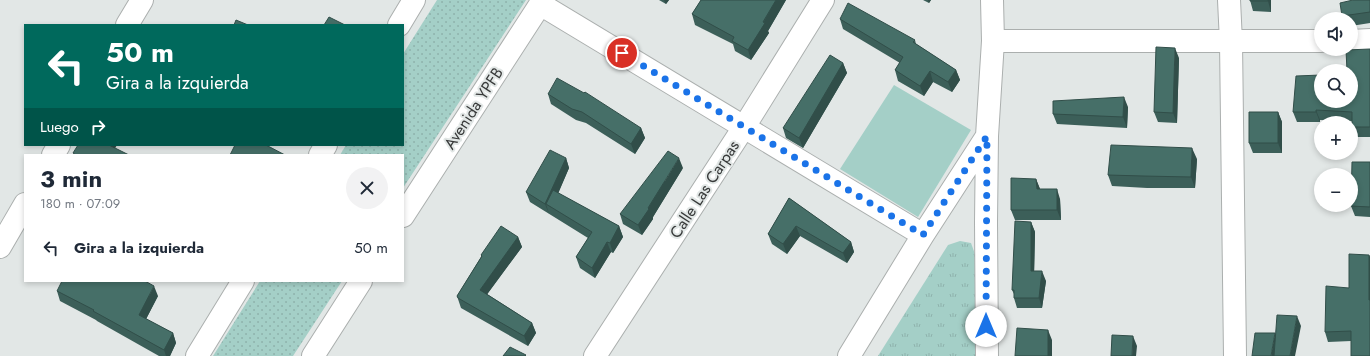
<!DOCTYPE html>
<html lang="es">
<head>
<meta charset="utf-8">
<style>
  :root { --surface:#fff; --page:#f2f2f3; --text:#1f2937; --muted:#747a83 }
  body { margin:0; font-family:Jost,sans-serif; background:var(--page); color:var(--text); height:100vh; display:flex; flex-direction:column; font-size:15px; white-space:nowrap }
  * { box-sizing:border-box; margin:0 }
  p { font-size:13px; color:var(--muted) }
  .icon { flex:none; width:22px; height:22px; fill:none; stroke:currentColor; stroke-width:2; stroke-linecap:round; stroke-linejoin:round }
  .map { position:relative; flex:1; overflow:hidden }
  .side { position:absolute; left:24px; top:154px; width:380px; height:128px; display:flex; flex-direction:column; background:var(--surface); border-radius:0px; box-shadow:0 2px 6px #0003 }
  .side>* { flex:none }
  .guide { position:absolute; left:24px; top:24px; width:380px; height:122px; border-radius:0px; box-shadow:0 2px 6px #0003; background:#00695c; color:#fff; overflow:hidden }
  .tools { position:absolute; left:1314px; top:12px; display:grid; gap:8px }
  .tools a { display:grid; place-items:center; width:44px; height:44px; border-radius:50%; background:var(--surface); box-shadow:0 2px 6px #0003; font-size:20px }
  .pin { position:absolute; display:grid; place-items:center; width:34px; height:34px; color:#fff; margin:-17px; border:2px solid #fff; border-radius:50%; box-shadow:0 1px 4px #0007 }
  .me { position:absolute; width:44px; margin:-22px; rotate:0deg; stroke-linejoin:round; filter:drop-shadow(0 0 3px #0008) }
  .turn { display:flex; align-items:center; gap:14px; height:84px; padding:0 16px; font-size:18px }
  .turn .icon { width:52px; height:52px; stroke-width:2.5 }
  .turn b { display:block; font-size:28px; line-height:34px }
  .then { display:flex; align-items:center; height:38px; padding:0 16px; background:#0003; gap:8px; font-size:15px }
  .round { display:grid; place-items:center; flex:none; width:42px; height:42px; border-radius:21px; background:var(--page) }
  .overview { display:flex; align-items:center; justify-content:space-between; height:68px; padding:0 16px }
  h1 { font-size:24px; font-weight:700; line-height:30px }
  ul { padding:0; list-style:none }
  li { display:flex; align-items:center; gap:12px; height:52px; padding:0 16px }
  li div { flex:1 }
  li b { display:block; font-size:15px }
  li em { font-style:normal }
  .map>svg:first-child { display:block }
</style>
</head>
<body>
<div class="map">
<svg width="1370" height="356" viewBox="0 0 1370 356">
  <defs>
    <pattern id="grass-dots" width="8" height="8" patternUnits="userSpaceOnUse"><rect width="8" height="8" fill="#a4cfc7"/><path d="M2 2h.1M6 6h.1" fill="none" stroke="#8eb2ac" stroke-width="1.8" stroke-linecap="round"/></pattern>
    <pattern id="park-tufts" width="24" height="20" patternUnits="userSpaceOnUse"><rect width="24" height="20" fill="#a4cfc7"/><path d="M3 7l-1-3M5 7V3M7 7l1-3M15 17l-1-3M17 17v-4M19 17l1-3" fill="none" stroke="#8eb2ac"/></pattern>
  </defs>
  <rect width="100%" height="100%" fill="#e2e7e6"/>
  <path fill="url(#grass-dots)" d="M437,0H526L403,188V155H340L346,145H403V54Z
    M260,281H342L293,356H213Z"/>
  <path fill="url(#park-tufts)" d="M960,241L971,243L976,257L978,356H878L948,245Z"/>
  <path fill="#a4cfc7" d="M894,85L971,130L918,217L840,169Z"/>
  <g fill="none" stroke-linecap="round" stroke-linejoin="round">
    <g stroke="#abafae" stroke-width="24">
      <path id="minor" d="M1229,0L1231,42L1235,356
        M540,4L923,235
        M127,25L142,0
        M399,25L414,0
        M993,41H1321
        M1351,41L1370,40
        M53,155L59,145
        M320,155L326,145
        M403,216L543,0
        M0,247L25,204
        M197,356L243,281
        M313,356L361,281
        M595,356L744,127L823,0
        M849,356L923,235L987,136
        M987,356L986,222L987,136L993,41L992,0"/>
    </g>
    <use href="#minor" stroke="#fff" stroke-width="22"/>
  </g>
  <path fill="#3c5f59" d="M659,0H669L666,4Z
    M701,0H786L768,31L769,33L751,60L735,51L733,44L695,25L692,14Z
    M923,0H931L929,3Z
    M1250,0H1271V12L1253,11Z
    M1370,0V23L1351,26V19H1343L1342,16Z
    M840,19L915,40L916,44L956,70L960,80L952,92L933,82L924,96L898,81L895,70L900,63L843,29Z
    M1370,49V137H1356L1352,127V121L1320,120V122H1297L1293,112L1351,101Z
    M1179,58L1177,123L1158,122L1154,112Z
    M843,63L847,73L803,148L786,138L783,128Z
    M548,94L641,128L645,138L635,154L586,123L576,120L551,104Z
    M1128,107L1127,128L1057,124L1053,114Z
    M1278,112L1282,122V153H1253L1249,143Z
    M566,158L569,168L558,193L619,226L623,237L613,253L611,252L595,278L580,268L576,257L588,238L530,202L526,192Z
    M1197,159L1195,188H1147L1112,186L1108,175Z
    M1370,162V217L1355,216L1351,206Z
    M683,168L653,217V219L642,235L623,224L620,214Z
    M1036,179L1040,189L1060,199L1061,220H1015L1011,210Z
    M789,198L851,242L854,252L847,263L800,236L787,254L772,244L768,234Z
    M1031,222L1035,232L1034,271L1046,281L1042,308H1017L1014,298V294L1012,290Z
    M518,237L522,247L487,294L532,323L536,333L528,346L461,308L457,296L481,257V255Z
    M1369,255L1370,257V356L1351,341L1328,342L1325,332L1349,288Z
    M57,291L158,296L146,319L173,333L176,343L170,356H159L97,321L96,320L60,301Z"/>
  <path fill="#314e49" d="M664,0H669L666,4Z
    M776,0H786L768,31L769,33L751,60L748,50Z
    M928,0H931L929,3Z
    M1268,0H1271V12L1268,1Z
    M1175,48L1179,58L1177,123L1173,113Z
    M843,63L847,73L803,148L799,138Z
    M956,70L960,80L952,92L948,82Z
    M930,71L933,82L924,96L920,86Z
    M1124,97L1128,107L1127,128L1123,117Z
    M1316,110L1320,120V122L1316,112Z
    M1278,112L1282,122V153L1278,143Z
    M641,128L645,138L635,154L631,144Z
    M108,145H117L111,155Z
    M1192,148L1197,159L1195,188L1191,177Z
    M566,158L569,168L552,208L546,204L549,214L545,204Z
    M679,158L683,168L653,217V219L642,235L638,225Z
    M1036,179L1040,189H1037Z
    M1057,189L1060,199L1061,220L1057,210Z
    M1031,222L1035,232L1034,281L1031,271Z
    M619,226L623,237L613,253L610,243Z
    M796,226L800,236L787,254L783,244Z
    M518,237L522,247L483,300L480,290Z
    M607,242L611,252L595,278L592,268Z
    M851,242L854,252L847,263L843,253Z
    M1369,255L1370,257V303L1369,300Z
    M1042,271L1046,281L1042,308L1039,298Z
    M154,286L158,296L143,325L139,315Z
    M1297,316L1301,326L1295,356H1290Z
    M532,323L536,333L528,346L524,336Z
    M1048,330L1052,340V356H1048Z
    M173,333L176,343L170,356H166L164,350Z
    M1275,333L1279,343L1277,356H1271Z
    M1133,336L1137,346L1136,356H1132Z"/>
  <path fill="#466f68" stroke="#314e49" d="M701,0H776L763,22L765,23L748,50L732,41L734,37L692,14Z
    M1250,0H1268V1H1250Z
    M1353,0H1370V12L1342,16L1340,3Z
    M848,3L915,40L913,42L956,70L948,82L930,71L920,86L895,70L903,57L840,19Z
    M329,17L345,25H324Z
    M236,20L248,25H234Z
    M1156,47L1175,48L1173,113L1154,112Z
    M1370,49V127H1352V112L1316,110V112H1293L1296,76L1321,75V101H1351V71H1347L1346,50Z
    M830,55L843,63L799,138L783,128Z
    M557,78L584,93L585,92L641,128L631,144L582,112L572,109L548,94Z
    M1124,97L1123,117L1053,114V101Z
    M1249,112H1278V143H1249Z
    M78,145H109L129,155H76L73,153Z
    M235,145H266L285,155H230Z
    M1111,145L1192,148L1191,177L1143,176L1108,175Z
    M550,150L566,158L545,204L526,192Z
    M668,151L679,158L648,208L649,209L638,225L620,214Z
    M1352,162H1370V207L1351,206Z
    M1011,178L1036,179L1037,189H1057V210H1011Z
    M553,190L619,226L610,243L607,242L592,268L576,257L592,232L546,204Z
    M789,198L851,242L843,253L796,226L783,244L768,234Z
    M1015,221L1031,222V271H1042L1039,298H1014V290H1012Z
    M501,226L518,237L480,290L532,323L524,336L458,298L457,296L482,256L481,255Z
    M1349,254L1369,255V300H1370V356H1351V331L1325,332L1326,286L1349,288Z
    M62,281H145L154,286L139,315L173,333L164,350L93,311L94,310L57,291Z
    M1277,315L1297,316L1290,356H1274Z
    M1017,328L1048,330V356H1015Z
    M1255,333H1275L1271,356H1252Z
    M1112,335L1133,336L1132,356H1111Z
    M510,347L526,355L525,356H503Z"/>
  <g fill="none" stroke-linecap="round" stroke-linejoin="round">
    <path stroke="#1a73e8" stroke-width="7" stroke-dasharray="0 12.6" d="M622,53L923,235L987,136L986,326"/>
  </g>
  <g text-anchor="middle" stroke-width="4" stroke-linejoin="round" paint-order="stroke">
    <g font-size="16" fill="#383a3a" stroke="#e2e7e6">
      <text transform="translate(473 108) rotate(-57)" y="6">Avenida YPFB</text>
      <text transform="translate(704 189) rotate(-57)" y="6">Calle Las Carpas</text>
    </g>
  </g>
</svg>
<div class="tools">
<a><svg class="icon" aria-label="sound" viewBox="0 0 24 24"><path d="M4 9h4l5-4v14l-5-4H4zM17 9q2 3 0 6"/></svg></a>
<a><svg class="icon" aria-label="search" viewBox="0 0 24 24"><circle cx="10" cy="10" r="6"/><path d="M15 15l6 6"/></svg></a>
<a>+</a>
<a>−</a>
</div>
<div class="pin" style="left:622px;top:53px;background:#d93025"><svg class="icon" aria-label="arrive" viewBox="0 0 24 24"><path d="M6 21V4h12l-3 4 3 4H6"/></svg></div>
<svg class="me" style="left:986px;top:326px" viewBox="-20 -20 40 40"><circle r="19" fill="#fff"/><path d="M0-13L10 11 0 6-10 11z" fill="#1a73e8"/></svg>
<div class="guide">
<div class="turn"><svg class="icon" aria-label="left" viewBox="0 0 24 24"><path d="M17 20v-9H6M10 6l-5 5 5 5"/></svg><div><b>50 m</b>Gira a la izquierda</div></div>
<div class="then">Luego<svg class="icon" aria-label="right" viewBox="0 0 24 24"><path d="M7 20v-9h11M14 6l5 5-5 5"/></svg></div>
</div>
<section class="side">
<div class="overview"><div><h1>3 min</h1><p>180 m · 07:09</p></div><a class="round"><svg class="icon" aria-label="close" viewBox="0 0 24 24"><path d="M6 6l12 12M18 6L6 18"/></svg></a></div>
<ul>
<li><svg class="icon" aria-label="left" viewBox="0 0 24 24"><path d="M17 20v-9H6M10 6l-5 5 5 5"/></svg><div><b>Gira a la izquierda</b></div><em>50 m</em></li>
</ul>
</section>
</div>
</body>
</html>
